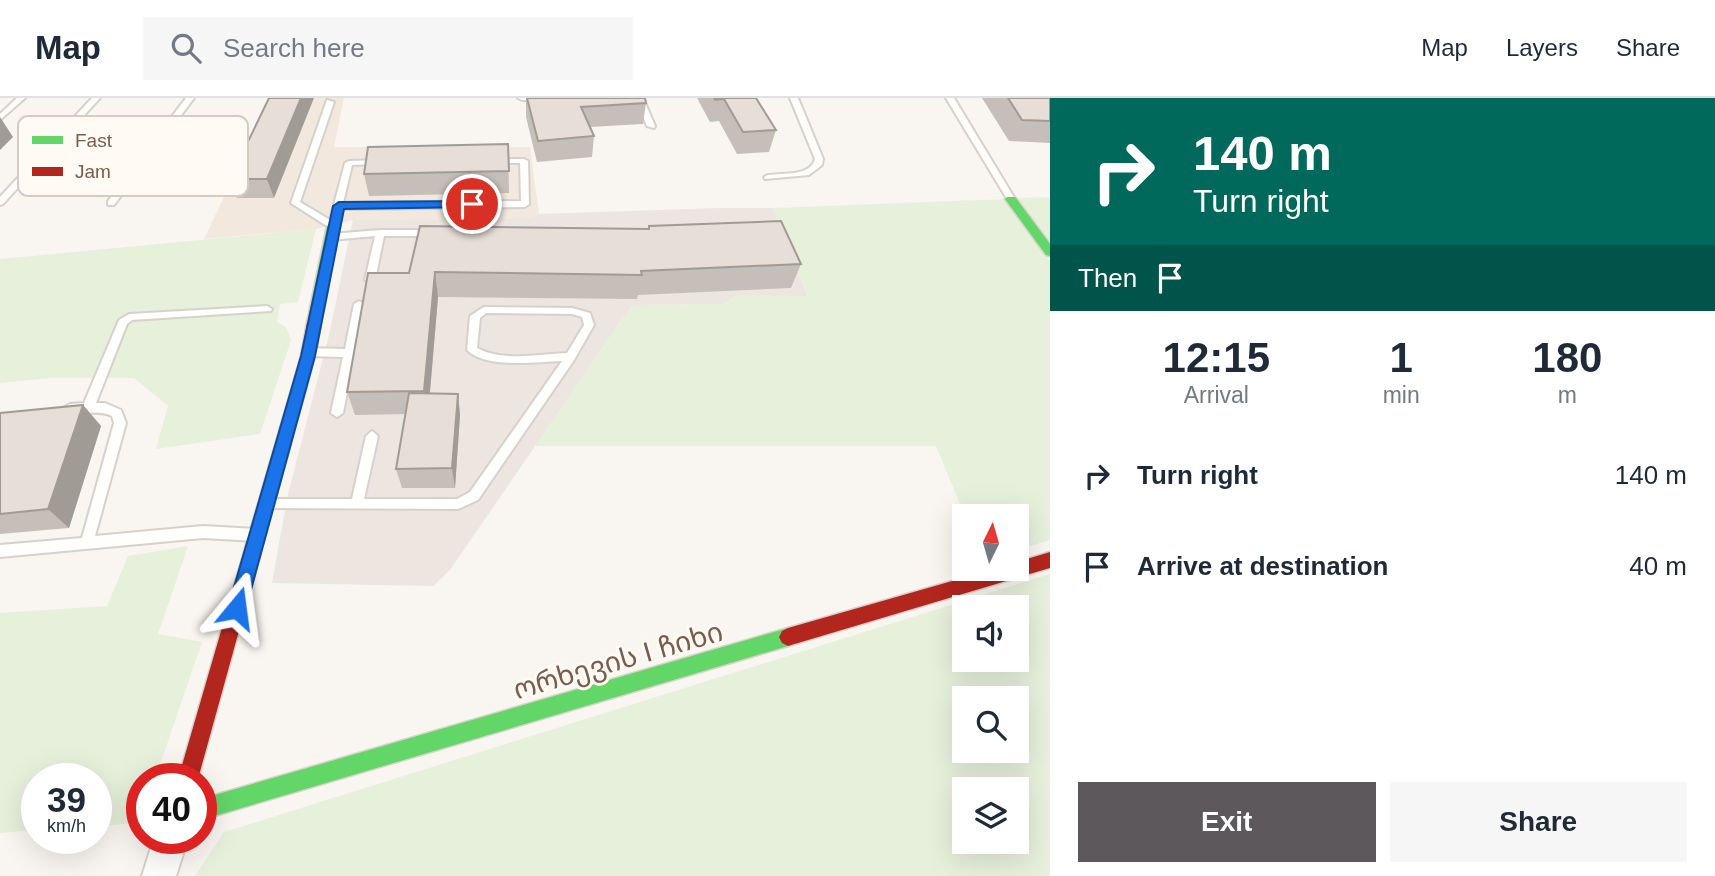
<!DOCTYPE html>
<html lang="en">
<head>
<meta charset="utf-8">
<style>
  :root { --surface:#fff; --page:#f6f6f7; --text:#1f2937; --muted:#747a83; --line:#e0e1e3; --accent:#5c585b }
  body { margin:0; font-family:Helvetica,"Noto Sans Georgian",sans-serif; background:var(--page); color:var(--text); height:100vh; display:flex; flex-direction:column; font-size:26px; white-space:nowrap }
  * { box-sizing:border-box; margin:0 }
  p { font-size:23px; color:var(--muted) }
  .icon { flex:none; width:38px; height:38px; fill:none; stroke:currentColor; stroke-width:2; stroke-linecap:round; stroke-linejoin:round }
  .map { position:relative; flex:1; overflow:hidden }
  .sheet { display:flex; flex-direction:column; background:var(--surface); width:665px }
  .sheet>* { flex:none }
  .top-card { background:#00695c; color:#fff; overflow:hidden }
  .needle { width:46px; rotate:5deg }
  .tools { position:absolute; left:952px; top:406px; display:grid; gap:14px }
  .tools a { display:grid; place-items:center; width:77px; height:77px; border-radius:0px; background:var(--surface); box-shadow:0 7px 28px #0002; font-size:35px }
  .speed { position:absolute; left:21px; top:665px; display:flex; gap:14px; font-size:35px; font-weight:700; text-align:center }
  .speed>* { display:grid; place-content:center; width:91px; height:91px; border-radius:50%; background:var(--surface); box-shadow:0 7px 28px #0002; line-height:1 }
  .speed small { font-size:18px; font-weight:400 }
  .speed .limit { border:10px solid #d22; background:#fff; color:#111 }
  .pin { position:absolute; display:grid; place-items:center; width:60px; height:60px; color:#fff; margin:-30px; border:4px solid #fff; border-radius:50%; box-shadow:0 2px 7px #0007 }
  .me { position:absolute; width:77px; margin:-38px; rotate:16deg; stroke-linejoin:round; filter:drop-shadow(0 0 5px #0008) }
  .turn { display:flex; align-items:center; gap:24px; height:147px; padding:0 28px; font-size:32px }
  .turn .icon { width:91px; height:91px; stroke-width:2.5 }
  .turn b { display:block; font-size:49px; line-height:60px }
  .then { display:flex; align-items:center; height:66px; padding:0 28px; background:#0003; gap:14px; font-size:26px }
  .eta { display:flex; justify-content:space-evenly; align-items:center; height:119px; text-align:center }
  .eta b { font-size:42px; font-weight:600; line-height:49px }
  .primary-button { display:flex; gap:14px; margin-top:auto; padding:14px 28px }
  .primary-button a { flex:1; height:80px; border-radius:0px; background:var(--accent); color:#fff; font-size:28px; font-weight:600; line-height:80px; text-align:center }
  .primary-button a+a { background:var(--page); color:var(--text) }
  ul { padding:0; list-style:none }
  li { display:flex; align-items:center; gap:21px; height:91px; padding:0 28px }
  li div { flex:1 }
  li b { display:block; font-size:26px }
  li em { font-style:normal }
  header { display:flex; align-items:center; gap:42px; box-sizing:border-box; height:98px; padding:0 35px; background:var(--surface); border-bottom:2px solid var(--line) }
  header strong { font-size:33px }
  nav { display:flex; gap:38px; margin-inline-start:auto; font-size:24px }
  .search { width:490px; height:63px; background:var(--page); display:flex; align-items:center; gap:18px; box-sizing:border-box; padding:0 24px; border-radius:0px; color:var(--muted); font-size:26px }
  main { display:flex; flex:1; min-height:0 }
  .map>svg:first-child { display:block }
</style>
</head>
<body>
<header>
<strong>Map</strong>
<div class="search"><svg class="icon" aria-label="search" viewBox="0 0 24 24"><circle cx="10" cy="10" r="6"/><path d="M15 15l6 6"/></svg>Search here</div>
<nav><a>Map</a><a>Layers</a><a>Share</a></nav>
</header>
<main>
<div class="map">
<svg width="1050" height="778" viewBox="0 0 1050 778">
  <rect width="100%" height="100%" fill="#f9f5f0"/>
  <path fill="#f2e8de" d="M271,0H344L334,49H530L539,116L529,120L353,122L316,131L204,141Z"/>
  <path fill="#ede5e0" d="M720,110H773L808,199L738,197L724,206L632,207L450,472L433,488L272,485L288,396L329,237L353,122L529,120L539,116Z"/>
  <path fill="#e7f0db" fill-rule="evenodd" d="M1050,99V145L1017,100Z
    M1007,101L1050,163V442L1017,452V418H965L936,348H535L632,207L724,206L738,197L808,198L773,110Z
    M316,131L298,204L280,206L277,224L286,229L291,242L260,336L156,351L168,308L134,280H50L0,285V161Z
    M188,448L158,536L202,544L155,681H142L140,725L96,728V681H37V732L0,735V515L107,508L128,458Z
    M1050,476V778H195L224,734ZM964,509H1017V562H964ZM964,600H1017V653H964ZM964,691H1017V744H964Z"/>
  <g fill="none" stroke-linecap="round" stroke-linejoin="round">
    <g stroke="#d7d1cb" stroke-width="4">
      <path id="lane" d="M17,0H25L0,22V16Z
        M92,0H100L3,106L0,107V99Z
        M186,0H194L114,107H108V103Z
        M518,0H568L564,2H522Z
        M635,0H643L655,28L654,30L647,28Z
        M790,0H798L823,61L822,67L809,77L765,81L764,79L768,77C783,75 811,78 815,61Z
        M946,0H954L1015,101L1014,103L1007,101Z
        M327,2L334,4L300,104L330,122L345,65L349,63L379,62L383,64L379,66L352,67L343,105L521,103L520,65H492L488,63L492,61H524L528,63L529,106L525,109L342,111L337,128L336,130H330L291,105Z
        M380,132H434L439,135L434,138H384L375,182L370,185L365,182L375,138L331,142L326,139L331,136Z
        M359,203L364,206L343,315L337,319L331,315L343,259L308,258L303,254L308,250L345,251L354,206Z
        M267,208L272,211L271,213L132,222L127,226L96,305H105L121,312L126,325L95,438L203,428L257,431L262,433L263,437L262,441L257,443L203,440L0,459V447L82,440L114,325L112,318C98,310 76,320 64,310L70,306L84,305L119,222L129,216Z
        M484,209L572,210L590,215L594,227L574,262L478,402L458,411L262,410L260,406L262,402L266,401H352L366,338L372,333L378,338L364,401H457L470,394L562,263C536,264 486,271 467,252L470,218ZM486,215L572,216L582,219L584,227L567,255C539,256 503,264 477,250L480,220Z"/>
    </g>
    <g stroke="#d7d1cb" stroke-width="4">
      <path id="street" d="M154,740H188L176,778H142Z"/>
    </g>
    <g stroke="#d9d2cb" stroke-width="3">
      <path id="fast" d="M1007,99H1015L1050,146V158L1046,157L1005,101Z
        M333,125L339,128L321,225L314,229L307,225L327,128Z
        M788,530L794,533L797,539L794,545L788,548L201,722V701Z"/>
    </g>
    <g stroke="#d9d2cb" stroke-width="3">
      <path id="jam" d="M314,221L321,225L315,258L198,681H178L301,258L307,225Z
        M1050,454V470L788,548L782,545L779,539L782,533L788,530L994,471H1017V464Z"/>
    </g>
    <use href="#lane" fill="#fefefd" fill-rule="evenodd"/>
    <use href="#street" fill="#fefefd" fill-rule="evenodd"/>
    <use href="#fast" fill="#63d668" fill-rule="evenodd"/>
    <use href="#jam" fill="#b3261e" fill-rule="evenodd"/>
  </g>
  <path fill="#c6bfb9" d="M526,0H645L646,5L643,26L590,29L594,38L592,59L537,64L526,19Z
    M697,0H756L776,32L769,54L737,56L719,23L710,24Z
    M982,0H1050V45L1009,43Z
    M254,32L274,100H237L230,81Z
    M508,46L509,95L369,98L364,76Z
    M649,128L801,166L791,190L638,197L637,201L438,199L430,295L458,296L460,317L455,390H402L396,371L405,316L355,317L347,294L409,175L648,131Z
    M83,307L101,328L69,430L0,436V315Z"/>
  <path fill="#a19b96" d="M301,0H314L274,100L267,81Z
    M0,19L13,39L0,52Z
    M435,174L438,199L428,316L424,293Z
    M458,296L460,317L455,390L452,370Z
    M83,307L101,328L69,430L48,411Z"/>
  <path fill="#e6ded7" stroke="#a19b96" stroke-width="2" d="M269,0H301L267,81H230Z
    M527,0H645L646,5L581,9L594,38L538,43Z
    M714,0H756L776,32L743,34L724,1L715,2Z
    M1008,0H1050V23L1022,22Z
    M508,46L509,73L364,76L368,49Z
    M781,123L801,166L641,173L642,177L435,174L424,293L347,294L368,175H409L420,128L649,131V128Z
    M409,295L458,296L452,370L396,371Z
    M83,307L48,411L0,416V315Z"/>
  <path fill="#1a73e8" stroke="#114b97" stroke-width="2" d="M472,103L476,104V109L344,111L315,258L246,510L243,516L237,518L230,516L228,510L301,258L333,108L339,104Z"/>
  <g text-anchor="middle" stroke-width="6" stroke-linejoin="round" paint-order="stroke">
    <g font-size="28" fill="#7a5c4d" stroke="#fffaf3">
      <text transform="translate(618 562) rotate(-16)" y="10">ორხევის I ჩიხი</text>
    </g>
  </g>
  <rect x="18" y="18" width="230" height="80" rx="10" fill="#fffaf3" stroke="#d7cbc1" stroke-width="2"/>
  <rect x="32" y="38" width="31" height="8" fill="#63d668"/>
  <rect x="32" y="69" width="31" height="9" fill="#b3261e"/>
  <g font-size="19" fill="#7a5c4d">
    <text x="75" y="49">Fast</text>
    <text x="75" y="80">Jam</text>
  </g>
</svg>
<div class="tools">
<a><svg class="needle" viewBox="-14 -14 28 28"><path d="M0-13l5 13h-10z" fill="#e53935"/><path d="M0 13l5-13h-10z" fill="#747a83"/></svg></a>
<a><svg class="icon" aria-label="sound" viewBox="0 0 24 24"><path d="M4 9h4l5-4v14l-5-4H4zM17 9q2 3 0 6"/></svg></a>
<a><svg class="icon" aria-label="search" viewBox="0 0 24 24"><circle cx="10" cy="10" r="6"/><path d="M15 15l6 6"/></svg></a>
<a><svg class="icon" aria-label="layers" viewBox="0 0 24 24"><path d="M12 4l9 5-9 5-9-5zM3 14l9 5 9-5"/></svg></a>
</div>
<div class="speed"><div>39<small>km/h</small></div><div class="limit">40</div></div>
<div class="pin" style="left:472px;top:106px;background:#d93025"><svg class="icon" aria-label="arrive" viewBox="0 0 24 24"><path d="M6 21V4h12l-3 4 3 4H6"/></svg></div>
<svg class="me" style="left:237px;top:510px" viewBox="-20 -20 40 40"><path d="M0-17L14 15 0 8-14 15z" fill="#1a73e8" stroke="#fff" stroke-width="4"/></svg>
</div>
<section class="sheet">
<div class="top-card">
<div class="turn"><svg class="icon" aria-label="right" viewBox="0 0 24 24"><path d="M7 20v-9h11M14 6l5 5-5 5"/></svg><div><b>140 m</b>Turn right</div></div>
<div class="then">Then<svg class="icon" aria-label="arrive" viewBox="0 0 24 24"><path d="M6 21V4h12l-3 4 3 4H6"/></svg></div>
</div>
<div class="eta">
<div><b>12:15</b><p>Arrival</p></div>
<div><b>1</b><p>min</p></div>
<div><b>180</b><p>m</p></div>
</div>
<ul>
<li><svg class="icon" aria-label="right" viewBox="0 0 24 24"><path d="M7 20v-9h11M14 6l5 5-5 5"/></svg><div><b>Turn right</b></div><em>140 m</em></li>
<li><svg class="icon" aria-label="arrive" viewBox="0 0 24 24"><path d="M6 21V4h12l-3 4 3 4H6"/></svg><div><b>Arrive at destination</b></div><em>40 m</em></li>
</ul>
<div class="primary-button"><a>Exit</a><a>Share</a></div>
</section>
</main>
</body>
</html>
